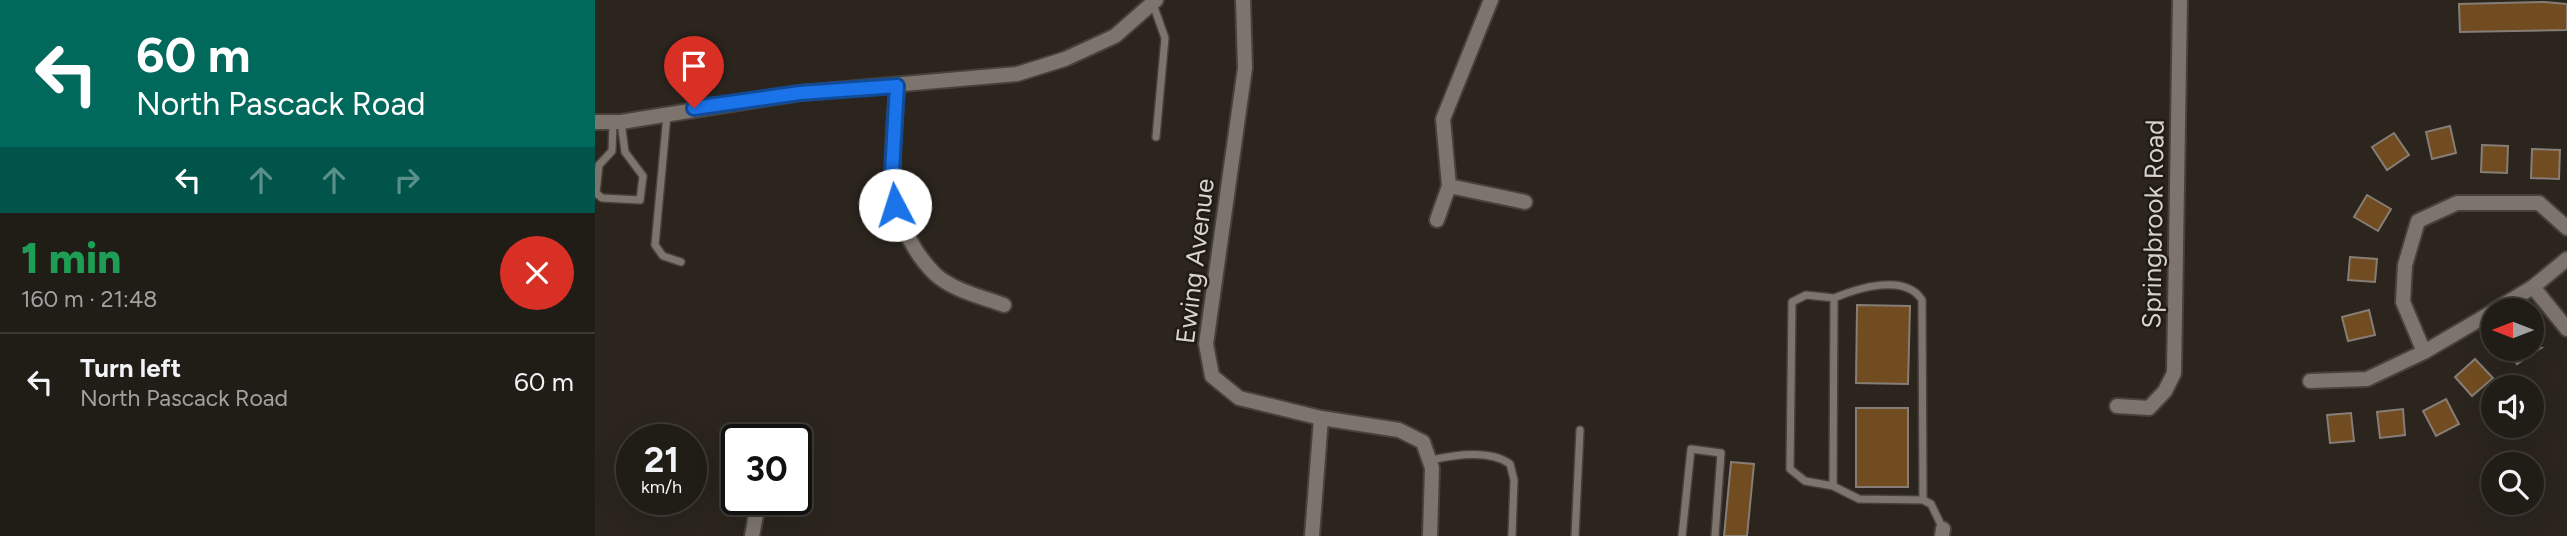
<!DOCTYPE html>
<html lang="en">
<head>
<meta charset="utf-8">
<style>
  :root { --surface:#201c16; --page:#2d2923; --text:#f1f3f6; --muted:#a2a1a1; --line:#3d3a35 }
  body { margin:0; font-family:Figtree,sans-serif; background:var(--page); color:var(--text); height:100vh; display:flex; flex-direction:column; font-size:26px; white-space:nowrap }
  * { box-sizing:border-box; margin:0 }
  p { font-size:23px; color:var(--muted) }
  .icon { flex:none; width:38px; height:38px; fill:none; stroke:currentColor; stroke-width:2; stroke-linecap:round; stroke-linejoin:round }
  .map { position:relative; flex:1; overflow:hidden }
  .details { display:flex; flex-direction:column; background:var(--surface); width:595px }
  .details>* { flex:none }
  .hud { background:#00695c; color:#fff; overflow:hidden }
  .needle { width:46px; rotate:270deg }
  .fabs { position:absolute; left:1886px; top:298px; display:grid; gap:14px }
  .fabs a { display:grid; place-items:center; width:63px; height:63px; border-radius:50%; background:var(--surface); box-shadow:0 7px 28px #0002,0 0 0 2px var(--line); font-size:35px }
  .speed { position:absolute; left:21px; top:424px; display:flex; gap:14px; font-size:35px; font-weight:700; text-align:center }
  .speed>* { display:grid; place-content:center; width:91px; height:91px; border-radius:50%; background:var(--surface); box-shadow:0 7px 28px #0002,0 0 0 2px var(--line); line-height:1 }
  .speed small { font-size:18px; font-weight:400 }
  .speed .limit { border:4px solid #111; border-radius:10px; background:#fff; color:#111 }
  .pin { position:absolute; display:grid; place-items:center; width:60px; height:60px; color:#fff; margin:-72px -30px; border-radius:50% 50% 50% 0; rotate:-45deg; box-shadow:0 0 7px #0007 }
  .pin .icon { rotate:45deg }
  .me { position:absolute; width:77px; margin:-38px; rotate:355deg; stroke-linejoin:round; filter:drop-shadow(0 0 5px #0008) }
  .turn { display:flex; align-items:center; gap:24px; height:147px; padding:0 21px; font-size:32px }
  .turn .icon { width:91px; height:91px; stroke-width:2.5 }
  .turn b { display:block; font-size:49px; line-height:60px }
  .lanes { display:flex; align-items:center; height:66px; padding:0 21px; background:#0003; justify-content:center; gap:35px; direction:ltr }
  .lanes .off { opacity:.35 }
  .round { display:grid; place-items:center; flex:none; width:74px; height:74px; border-radius:37px; background:var(--page) }
  .summary { display:flex; align-items:center; justify-content:space-between; height:119px; padding:0 21px }
  h1 { font-size:42px; font-weight:800; line-height:52px; color:#1e9e55 }
  ul { padding:0; list-style:none }
  li { display:flex; align-items:center; gap:21px; height:98px; padding:0 21px; border-top:2px solid var(--line) }
  li div { flex:1 }
  li b { display:block; font-size:26px }
  li em { font-style:normal }
  main { display:flex; flex:1; min-height:0 }
  .map>svg:first-child { display:block }
</style>
</head>
<body>
<main>
<section class="details">
<div class="hud">
<div class="turn"><svg class="icon" aria-label="left" viewBox="0 0 24 24"><path d="M17 20v-9H6M10 6l-5 5 5 5"/></svg><div><b>60 m</b>North Pascack Road</div></div>
<div class="lanes"><svg class="icon" aria-label="left" viewBox="0 0 24 24"><path d="M17 20v-9H6M10 6l-5 5 5 5"/></svg><svg class="icon off" aria-label="ahead" viewBox="0 0 24 24"><path d="M12 20V5M6 11l6-6 6 6"/></svg><svg class="icon off" aria-label="ahead" viewBox="0 0 24 24"><path d="M12 20V5M6 11l6-6 6 6"/></svg><svg class="icon off" aria-label="right" viewBox="0 0 24 24"><path d="M7 20v-9h11M14 6l5 5-5 5"/></svg></div>
</div>
<div class="summary"><div><h1>1 min</h1><p>160 m · 21:48</p></div><a class="round" style="background:#d93025;color:#fff"><svg class="icon" aria-label="close" viewBox="0 0 24 24"><path d="M6 6l12 12M18 6L6 18"/></svg></a></div>
<ul>
<li><svg class="icon" aria-label="left" viewBox="0 0 24 24"><path d="M17 20v-9H6M10 6l-5 5 5 5"/></svg><div><b>Turn left</b><p>North Pascack Road</p></div><em>60 m</em></li>
</ul>
</section>
<div class="map">
<svg width="1972" height="536" viewBox="0 0 1972 536">
  <rect width="100%" height="100%" fill="#2b251e"/>
  <path fill="#714c21" stroke="#867e76" stroke-width="2" d="M1950,2L1972,4V30L1865,32L1864,4Z
    M1855,126L1861,153L1837,159L1831,132Z
    M1799,133L1814,155L1792,170L1777,147Z
    M1887,145L1913,146L1912,173L1886,172Z
    M1937,149L1965,150L1964,179L1936,178Z
    M1772,195L1796,209L1783,231L1759,217Z
    M1755,257L1782,259L1780,282L1753,280Z
    M1262,305L1315,306L1313,384L1261,383Z
    M1774,310L1780,335L1753,341L1747,317Z
    M1911,348H1946L1922,364Z
    M1880,359L1898,378L1877,396L1860,377Z
    M1851,399L1864,424L1841,436L1828,411Z
    M1261,408H1313V487H1261Z
    M1808,409L1810,435L1785,438L1782,412Z
    M1756,413L1759,441L1735,443L1732,415Z
    M1136,462L1159,464L1152,536H1129Z"/>
  <g fill="none" stroke-linecap="round" stroke-linejoin="round">
    <g stroke="#47413b" stroke-width="10">
      <path id="service" d="M558,4L570,38L561,137
        M72,115L60,245L68,256L86,262
        M18,123L17,151L4,165L1,193L7,198L45,200L48,176L30,152L26,122
        M836,460C858,455 895,449 915,464L919,480L917,535
        M1238,486L1210,481L1195,469L1197,302L1211,295L1239,298
        M1328,500L1264,499L1238,486L1239,298C1263,288 1310,273 1327,300L1328,500L1336,504L1348,529
        M980,536L985,430
        M1087,536L1096,449L1126,453L1120,536"/>
    </g>
    <g stroke="#47413b" stroke-width="18">
      <path id="minor" d="M648,0L650,68L611,344L617,376L644,398L726,418L804,430L828,442L837,468L835,536
        M302,86C298,154 286,220 340,274C357,290 387,297 409,305
        M0,122H26L205,93L422,74L470,59L520,36L561,0
        M854,186L930,202
        M842,220L854,186L848,119L896,0
        M1938,287L1972,329
        M1900,310L1938,287L1972,259
        M1829,352L1808,302L1810,265L1823,221L1862,203H1944L1972,228
        M1715,381L1772,379L1829,352L1899,311
        M1522,406L1554,408L1570,391L1579,373L1585,0
        M157,536L164,499
        M717,536L726,418
        M1347,536L1348,529"/>
    </g>
    <use href="#service" stroke="#7d756d" stroke-width="7"/>
    <use href="#minor" stroke="#7d756d" stroke-width="14"/>
  </g>
  <g fill="none" stroke-linecap="round" stroke-linejoin="round">
    <g stroke="#114b97" stroke-width="18">
      <path id="route" d="M99,108L205,93L302,86L297,172L300,205"/>
    </g>
    <use href="#route" stroke="#1a73e8" stroke-width="12"/>
  </g>
  <g text-anchor="middle" stroke-width="5" stroke-linejoin="round" paint-order="stroke">
    <g font-size="26" fill="#d7d3ce" stroke="#221b15">
      <text transform="translate(1558 224) rotate(-89)" y="9">Springbrook Road</text>
      <text transform="translate(600 261) rotate(-83)" y="9">Ewing Avenue</text>
    </g>
  </g>
</svg>
<div class="fabs">
<a><svg class="needle" viewBox="-14 -14 28 28"><path d="M0-13l5 13h-10z" fill="#e53935"/><path d="M0 13l5-13h-10z" fill="#a2a1a1"/></svg></a>
<a><svg class="icon" aria-label="sound" viewBox="0 0 24 24"><path d="M4 9h4l5-4v14l-5-4H4zM17 9q2 3 0 6"/></svg></a>
<a><svg class="icon" aria-label="search" viewBox="0 0 24 24"><circle cx="10" cy="10" r="6"/><path d="M15 15l6 6"/></svg></a>
</div>
<div class="speed"><div>21<small>km/h</small></div><div class="limit">30</div></div>
<div class="pin" style="left:99px;top:108px;background:#d93025"><svg class="icon" aria-label="arrive" viewBox="0 0 24 24"><path d="M6 21V4h12l-3 4 3 4H6"/></svg></div>
<svg class="me" style="left:300px;top:205px" viewBox="-20 -20 40 40"><circle r="19" fill="#fff"/><path d="M0-13L10 11 0 6-10 11z" fill="#1a73e8"/></svg>
</div>
</main>
</body>
</html>
